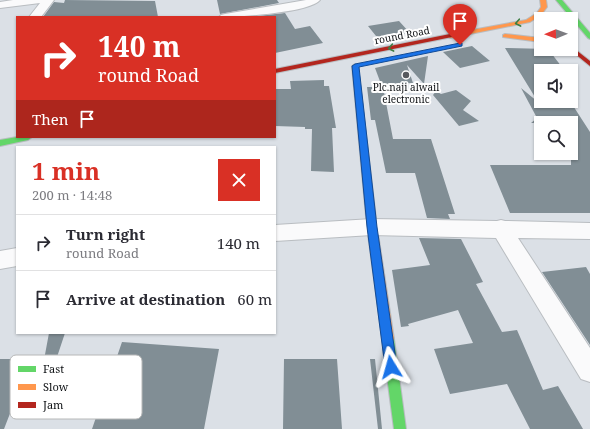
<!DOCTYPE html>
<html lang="en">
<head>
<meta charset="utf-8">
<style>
  :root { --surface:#fff; --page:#f2f2f3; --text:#2b2b33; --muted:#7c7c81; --line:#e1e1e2; --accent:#d93025 }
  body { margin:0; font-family:"Noto Serif",serif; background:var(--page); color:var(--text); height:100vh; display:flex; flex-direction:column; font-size:15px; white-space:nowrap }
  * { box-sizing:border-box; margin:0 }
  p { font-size:13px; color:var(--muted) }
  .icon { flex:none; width:22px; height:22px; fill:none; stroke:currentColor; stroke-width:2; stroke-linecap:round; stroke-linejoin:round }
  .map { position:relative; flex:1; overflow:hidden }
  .details { position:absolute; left:16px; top:146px; width:260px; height:188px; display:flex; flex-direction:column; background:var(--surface); border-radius:0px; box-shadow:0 1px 3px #0004 }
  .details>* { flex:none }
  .banner { position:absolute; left:16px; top:16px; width:260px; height:122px; border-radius:0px; box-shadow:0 1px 3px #0004; background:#d93025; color:#fff; overflow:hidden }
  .needle { width:26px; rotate:269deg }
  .buttons { position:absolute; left:534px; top:12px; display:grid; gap:8px }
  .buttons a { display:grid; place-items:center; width:44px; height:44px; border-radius:0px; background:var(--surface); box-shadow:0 1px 3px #0004; font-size:20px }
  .pin { position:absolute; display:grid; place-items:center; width:34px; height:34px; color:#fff; margin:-41px -17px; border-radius:50% 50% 50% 0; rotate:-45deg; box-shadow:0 0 4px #0007 }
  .pin .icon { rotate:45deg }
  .me { position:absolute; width:44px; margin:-22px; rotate:352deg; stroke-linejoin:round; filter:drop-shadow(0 0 3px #0008) }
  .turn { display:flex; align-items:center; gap:14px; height:84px; padding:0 16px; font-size:18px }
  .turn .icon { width:52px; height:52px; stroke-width:2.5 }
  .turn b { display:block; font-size:28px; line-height:34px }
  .then { display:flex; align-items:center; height:38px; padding:0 16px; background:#0003; gap:8px; font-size:15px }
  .round { display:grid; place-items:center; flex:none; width:42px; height:42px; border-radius:0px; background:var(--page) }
  .headline { display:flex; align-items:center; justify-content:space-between; height:68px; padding:0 16px }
  h1 { font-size:24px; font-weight:700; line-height:30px; color:var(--accent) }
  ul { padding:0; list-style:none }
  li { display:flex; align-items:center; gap:12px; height:56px; padding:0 16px; border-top:1px solid var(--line) }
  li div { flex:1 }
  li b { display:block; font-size:15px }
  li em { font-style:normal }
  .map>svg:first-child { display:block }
</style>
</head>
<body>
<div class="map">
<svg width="590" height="429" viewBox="0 0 590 429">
  <rect width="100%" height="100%" fill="#dbe0e6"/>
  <path fill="#818e95" d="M65,0L155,1L158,17H43L54,2L64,3Z
    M217,0H277L279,3L220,14Z
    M285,13L295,29L310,26L323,43L275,53V17H250Z
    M399,21L409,32L380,41L368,26Z
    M472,46L490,61L460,68L443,52Z
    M505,48L548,49L565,71H541V101H570L590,132V213H510L490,165H571V123H531L537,118L521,88L538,102Z
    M428,56L424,84L407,65L413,83L381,84L375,68Z
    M324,80V86H329L336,128H332L334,172L311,171L312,129H305V127L275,126V89H291L290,81Z
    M367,87H383L393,139H431L455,214H448L450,219L427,218L415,173H386L375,120H371Z
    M456,90L471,101L463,110L479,121L459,126L433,95L436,91L441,94Z
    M419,238L461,239L483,282L476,284L502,332L517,330L543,390L558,386L583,429H530L507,384L450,394L434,349L473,343L458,310L408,324L409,326L401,327L392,270L430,265Z
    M586,267L590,274V345L542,272Z
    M49,333H65L50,378L41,376Z
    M122,342L219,349L204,429H92Z
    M0,359H31L4,429H0Z
    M284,359H337L342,429H283Z
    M370,359H375L382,429H378Z"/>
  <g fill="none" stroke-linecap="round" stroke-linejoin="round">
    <g stroke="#b9bdc1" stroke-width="2">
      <path id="street" d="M13,0H54L41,17H29L40,3L0,8V2Z
        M306,0H320C309,13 237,17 219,17L221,15L225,14Z
        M372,219L497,221L501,220L505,221L590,223V239L518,238L590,348V382L581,379L496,238L372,235L275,241V225Z
        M17,248V266L0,269V251Z"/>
    </g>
    <g stroke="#b9bdc1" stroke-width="2">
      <path id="fast" d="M556,0H562L590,33V39L588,38Z
        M17,137H32L28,140L0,146V140Z
        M388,333L392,335L394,339L406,429H394L382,339L384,335Z"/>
    </g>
    <g stroke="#b9bdc1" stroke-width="2">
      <path id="slow" d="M540,0H546L547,7L541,15L530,22L450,38L447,36L450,34L526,20L537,13L541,7Z
        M505,34L541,38V42L503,37V35Z
        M355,64L358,66L377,227L394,339L392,343L388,345L384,343L382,339L367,227L352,66Z"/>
    </g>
    <g stroke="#b9bdc1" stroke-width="2">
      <path id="jam" d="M450,34L452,35V37L275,73V69Z
        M571,46L590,61V66L569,49H571Z"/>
    </g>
    <use href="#street" fill="#fafafb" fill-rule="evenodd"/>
    <use href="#fast" fill="#63d668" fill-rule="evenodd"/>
    <use href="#slow" fill="#ff974d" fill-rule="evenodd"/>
    <use href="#jam" fill="#b3261e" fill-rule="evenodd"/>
  </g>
  <defs><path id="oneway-chevron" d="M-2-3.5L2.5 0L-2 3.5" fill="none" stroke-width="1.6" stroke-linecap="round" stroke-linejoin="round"/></defs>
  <g stroke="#3d7d42">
    <use href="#oneway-chevron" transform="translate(518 23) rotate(169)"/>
    <use href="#oneway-chevron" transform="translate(391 48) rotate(169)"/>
  </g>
  <path fill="#1a73e8" stroke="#114b97" d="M460,43H462V46L359,67L377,227L397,367L396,371L391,373L387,371L385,367L367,227L352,66L355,64Z"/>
  <circle fill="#56595e" stroke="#fff" stroke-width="1.5" cx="406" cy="75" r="4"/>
  <g text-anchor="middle" stroke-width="4" stroke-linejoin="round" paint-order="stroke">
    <g font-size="10" fill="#0e1114" stroke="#fff">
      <text transform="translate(402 35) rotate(-11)" y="4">round Road</text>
    </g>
    <g font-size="10" fill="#0e1114" stroke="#fff">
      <text x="406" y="91">Plc.naji alwail<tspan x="406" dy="12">electronic</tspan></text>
    </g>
  </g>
  <rect x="10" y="355" width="132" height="64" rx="6" fill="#fff" stroke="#b7b8b8" stroke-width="1"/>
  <rect x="18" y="366" width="18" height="6" fill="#63d668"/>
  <rect x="18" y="384" width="18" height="6" fill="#ff974d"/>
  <rect x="18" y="402" width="18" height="6" fill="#b3261e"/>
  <g font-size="11" fill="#0e1114">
    <text x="43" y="373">Fast</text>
    <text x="43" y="391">Slow</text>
    <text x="43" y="409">Jam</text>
  </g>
</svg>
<div class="buttons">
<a><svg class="needle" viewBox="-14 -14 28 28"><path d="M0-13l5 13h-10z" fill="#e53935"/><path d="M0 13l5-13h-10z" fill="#7c7c81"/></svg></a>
<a><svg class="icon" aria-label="sound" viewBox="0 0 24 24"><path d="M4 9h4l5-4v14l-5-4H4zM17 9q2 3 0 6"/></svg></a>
<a><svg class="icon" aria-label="search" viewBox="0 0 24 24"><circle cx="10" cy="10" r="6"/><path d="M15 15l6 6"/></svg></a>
</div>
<div class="pin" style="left:460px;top:45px;background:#d93025"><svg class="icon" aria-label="arrive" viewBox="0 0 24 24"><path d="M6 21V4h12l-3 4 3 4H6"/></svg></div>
<svg class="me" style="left:391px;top:367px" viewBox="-20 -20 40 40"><path d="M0-17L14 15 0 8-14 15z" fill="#1a73e8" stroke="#fff" stroke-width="4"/></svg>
<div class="banner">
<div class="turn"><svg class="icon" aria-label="right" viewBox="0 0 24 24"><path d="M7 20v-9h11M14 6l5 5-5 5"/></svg><div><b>140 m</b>round Road</div></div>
<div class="then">Then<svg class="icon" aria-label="arrive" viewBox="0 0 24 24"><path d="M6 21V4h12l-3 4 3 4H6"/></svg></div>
</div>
<section class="details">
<div class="headline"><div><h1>1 min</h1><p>200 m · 14:48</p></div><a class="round" style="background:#d93025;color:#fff"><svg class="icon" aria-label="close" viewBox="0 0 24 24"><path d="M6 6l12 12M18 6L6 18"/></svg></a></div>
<ul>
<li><svg class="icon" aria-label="right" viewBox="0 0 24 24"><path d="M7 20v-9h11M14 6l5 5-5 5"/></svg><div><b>Turn right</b><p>round Road</p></div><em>140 m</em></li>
<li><svg class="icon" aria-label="arrive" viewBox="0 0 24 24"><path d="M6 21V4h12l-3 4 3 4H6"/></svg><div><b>Arrive at destination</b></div><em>60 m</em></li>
</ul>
</section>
</div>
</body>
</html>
